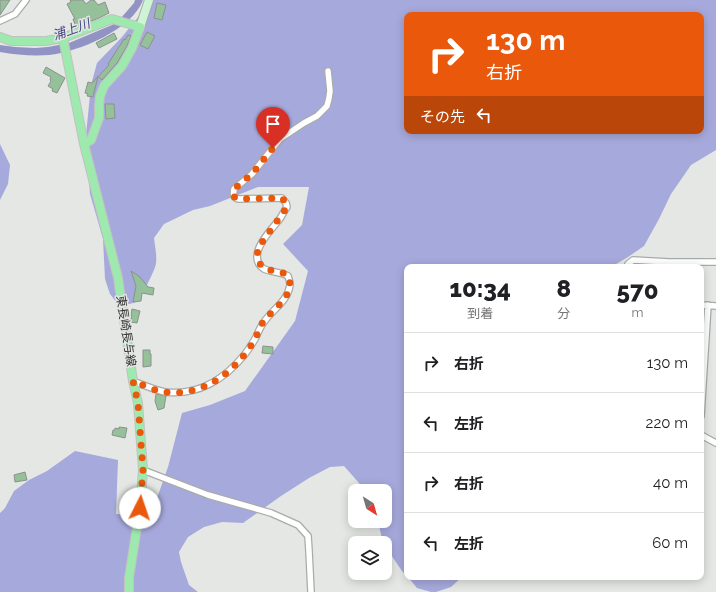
<!DOCTYPE html>
<html lang="ja">
<head>
<meta charset="utf-8">
<style>
  :root { --surface:#fff; --page:#f2f2f2; --text:#202124; --muted:#757577; --line:#e0e0e0 }
  body { margin:0; font-family:Raleway,"Noto Sans JP",sans-serif; background:var(--page); color:var(--text); height:100vh; display:flex; flex-direction:column; font-size:15px; white-space:nowrap }
  * { box-sizing:border-box; margin:0 }
  p { font-size:13px; color:var(--muted) }
  .icon { flex:none; width:22px; height:22px; fill:none; stroke:currentColor; stroke-width:2; stroke-linecap:round; stroke-linejoin:round }
  .map { position:relative; flex:1; overflow:hidden }
  .panel { position:absolute; left:404px; top:264px; width:300px; height:316px; display:flex; flex-direction:column; background:var(--surface); border-radius:8px; box-shadow:0 2px 10px #0003 }
  .panel>* { flex:none }
  .guide { position:absolute; left:404px; top:12px; width:300px; height:122px; border-radius:8px; box-shadow:0 2px 10px #0003; background:#ea580c; color:#fff; overflow:hidden }
  .needle { width:26px; rotate:143deg }
  .controls { position:absolute; left:348px; top:484px; display:grid; gap:8px }
  .controls a { display:grid; place-items:center; width:44px; height:44px; border-radius:8px; background:var(--surface); box-shadow:0 2px 10px #0003; font-size:20px }
  .pin { position:absolute; display:grid; place-items:center; width:34px; height:34px; color:#fff; margin:-41px -17px; border-radius:50% 50% 50% 0; rotate:-45deg; box-shadow:0 0 4px #0007 }
  .pin .icon { rotate:45deg }
  .me { position:absolute; width:44px; margin:-22px; rotate:4deg; stroke-linejoin:round; filter:drop-shadow(0 0 3px #0008) }
  .turn { display:flex; align-items:center; gap:14px; height:84px; padding:0 16px; font-size:18px }
  .turn .icon { width:52px; height:52px; stroke-width:2.5 }
  .turn b { display:block; font-size:28px; line-height:34px }
  .then { display:flex; align-items:center; height:38px; padding:0 16px; background:#0003; gap:8px; font-size:15px }
  .eta { display:flex; justify-content:space-evenly; align-items:center; height:68px; text-align:center }
  .eta b { font-size:24px; font-weight:800; line-height:28px }
  ul { padding:0; list-style:none }
  li { display:flex; align-items:center; gap:12px; height:60px; padding:0 16px; border-top:1px solid var(--line) }
  li div { flex:1 }
  li b { display:block; font-size:15px }
  li em { font-style:normal }
  .map>svg:first-child { display:block }
</style>
</head>
<body>
<div class="map">
<svg width="716" height="592" viewBox="0 0 716 592">
  <rect width="100%" height="100%" fill="#e4e7e4"/>
  <path fill="#a6a9db" fill-rule="evenodd" d="M150,0H716V150L691,165L671,194L659,219L644,246L628,257L611,267H407V576L402,571L385,546V543H383L378,521H385V491H364L359,483L344,466L330,467L309,478L281,496L243,523L222,522L204,527L188,537L179,552L181,562L189,585L198,592H0V513L5,508L14,491L29,480L47,471L75,451L118,460L116,514L151,515L168,467L182,413L210,405L245,391L295,321L308,271L283,244L302,225L309,187H258L210,206L193,210L164,224L154,238C155,247 157,255 156,263C156,269 140,299 136,302C129,305 124,304 117,303L110,294L105,279L103,239L90,194L86,135L91,85L97,63L122,37L148,5ZM407,15H701V131H407Z
    M0,144L10,165L8,184L0,200Z
    M408,577H462L451,587L436,592H431L417,588Z"/>
  <path fill="#9093c4" d="M135,0H143C132,30 78,52 49,55C33,56 16,55 0,52V45L15,47L35,48L48,47L69,43L112,25L121,18L134,3Z"/>
  <path fill="#95c19a" stroke="#8d908d" d="M0,0H10L0,15Z
    M70,0H83L86,4L91,0H94L98,5L105,2L109,13L99,18L76,27L73,19H75L67,4L71,2Z
    M157,3L166,5L162,20L154,18Z
    M147,32L155,36L148,49L140,45Z
    M114,33L117,39L99,48L96,43Z
    M128,35L131,36L127,46L117,63L102,80L98,76L93,97L87,96L88,94L85,93L88,82L92,83L109,65L108,64L124,39L125,40Z
    M46,67L65,78L57,93L52,91L53,89L48,86L51,81L50,80L51,77L43,73Z
    M105,104H114L115,118L106,119Z
    M131,271L140,277L148,287L154,288L153,295L142,293L141,301L133,302L136,286Z
    M132,309L140,311L137,323L130,322L132,315H131Z
    M263,346L273,347V354L262,353Z
    M143,350H150V354H151V366L143,367Z
    M156,394L166,396L164,408L158,410L155,401Z
    M119,427L127,428L125,438L112,435L113,430H115V428L119,429Z
    M25,472L27,480L15,482L14,475Z"/>
  <g fill="none" stroke-linecap="round" stroke-linejoin="round">
    <g stroke="#a8aca9" stroke-width="8">
      <path id="street" d="M0,21L15,14L26,0
        M628,267V264L633,260L669,262H716
        M701,305L716,306
        M133,381C143,385 155,390 165,392C198,396 225,379 245,354C249,349 252,344 255,339C258,333 260,327 264,322C272,310 288,301 290,285C290,282 289,279 288,276C281,272 270,272 264,269C245,256 270,231 279,220C282,216 284,211 287,207L286,203L282,198L239,199C233,198 233,195 234,189L252,174L280,139L304,123L317,116L327,106L329,98L330,91L328,71
        M701,416L708,305
        M701,435L716,443
        M143,470L208,495L271,513L298,525L308,536L309,551L311,592"/>
    </g>
    <g stroke="#a8aca9" stroke-width="10">
      <path id="secondary" d="M140,27L149,0"/>
    </g>
    <g stroke="#c1c2c1" stroke-width="10">
      <path id="primary" d="M0,37L11,41H46L63,38L112,19L140,27L132,48L122,66L104,86L100,96L99,105V118L91,140L84,144
        M63,38L84,144L118,278L133,381L138,403L143,470L140,508L129,578V592"/>
    </g>
    <use href="#street" stroke="#fff" stroke-width="5.5"/>
    <use href="#secondary" stroke="#cef4d6" stroke-width="8"/>
    <use href="#primary" stroke="#9de9ae" stroke-width="8"/>
  </g>
  <g fill="none" stroke-linecap="round" stroke-linejoin="round">
    <path stroke="#ea580c" stroke-width="7" stroke-dasharray="0 12.6" d="M140,508L143,470L138,403L133,381C143,385 155,391 165,392C198,396 225,379 245,354C249,349 252,344 255,339C258,333 260,327 263,322C272,310 288,301 290,285C290,282 289,279 288,276L283,273L265,269L260,264L257,258L258,248L287,207L286,203L282,198L239,199C233,198 233,195 234,189L252,174L273,148"/>
  </g>
  <g text-anchor="middle" stroke-width="3" stroke-linejoin="round" paint-order="stroke">
    <g font-size="12" fill="#313231" stroke="#e4e7e4">
      <text transform="translate(126 331) rotate(81)" y="4">東長崎長与線</text>
    </g>
    <g font-size="13" font-style="italic" fill="#444482" stroke="#e4e7e4">
      <text transform="translate(71 29) rotate(-20)" y="5">浦上川</text>
    </g>
  </g>
</svg>
<div class="controls">
<a><svg class="needle" viewBox="-14 -14 28 28"><path d="M0-13l5 13h-10z" fill="#e53935"/><path d="M0 13l5-13h-10z" fill="#757577"/></svg></a>
<a><svg class="icon" aria-label="layers" viewBox="0 0 24 24"><path d="M12 4l9 5-9 5-9-5zM3 14l9 5 9-5"/></svg></a>
</div>
<div class="pin" style="left:273px;top:148px;background:#d93025"><svg class="icon" aria-label="arrive" viewBox="0 0 24 24"><path d="M6 21V4h12l-3 4 3 4H6"/></svg></div>
<svg class="me" style="left:140px;top:508px" viewBox="-20 -20 40 40"><circle r="19" fill="#fff"/><path d="M0-13L10 11 0 6-10 11z" fill="#ea580c"/></svg>
<div class="guide">
<div class="turn"><svg class="icon" aria-label="right" viewBox="0 0 24 24"><path d="M7 20v-9h11M14 6l5 5-5 5"/></svg><div><b>130 m</b>右折</div></div>
<div class="then">その先<svg class="icon" aria-label="left" viewBox="0 0 24 24"><path d="M17 20v-9H6M10 6l-5 5 5 5"/></svg></div>
</div>
<section class="panel">
<div class="eta">
<div><b>10:34</b><p>到着</p></div>
<div><b>8</b><p>分</p></div>
<div><b>570</b><p>m</p></div>
</div>
<ul>
<li><svg class="icon" aria-label="right" viewBox="0 0 24 24"><path d="M7 20v-9h11M14 6l5 5-5 5"/></svg><div><b>右折</b></div><em>130 m</em></li>
<li><svg class="icon" aria-label="left" viewBox="0 0 24 24"><path d="M17 20v-9H6M10 6l-5 5 5 5"/></svg><div><b>左折</b></div><em>220 m</em></li>
<li><svg class="icon" aria-label="right" viewBox="0 0 24 24"><path d="M7 20v-9h11M14 6l5 5-5 5"/></svg><div><b>右折</b></div><em>40 m</em></li>
<li><svg class="icon" aria-label="left" viewBox="0 0 24 24"><path d="M17 20v-9H6M10 6l-5 5 5 5"/></svg><div><b>左折</b></div><em>60 m</em></li>
</ul>
</section>
</div>
</body>
</html>
